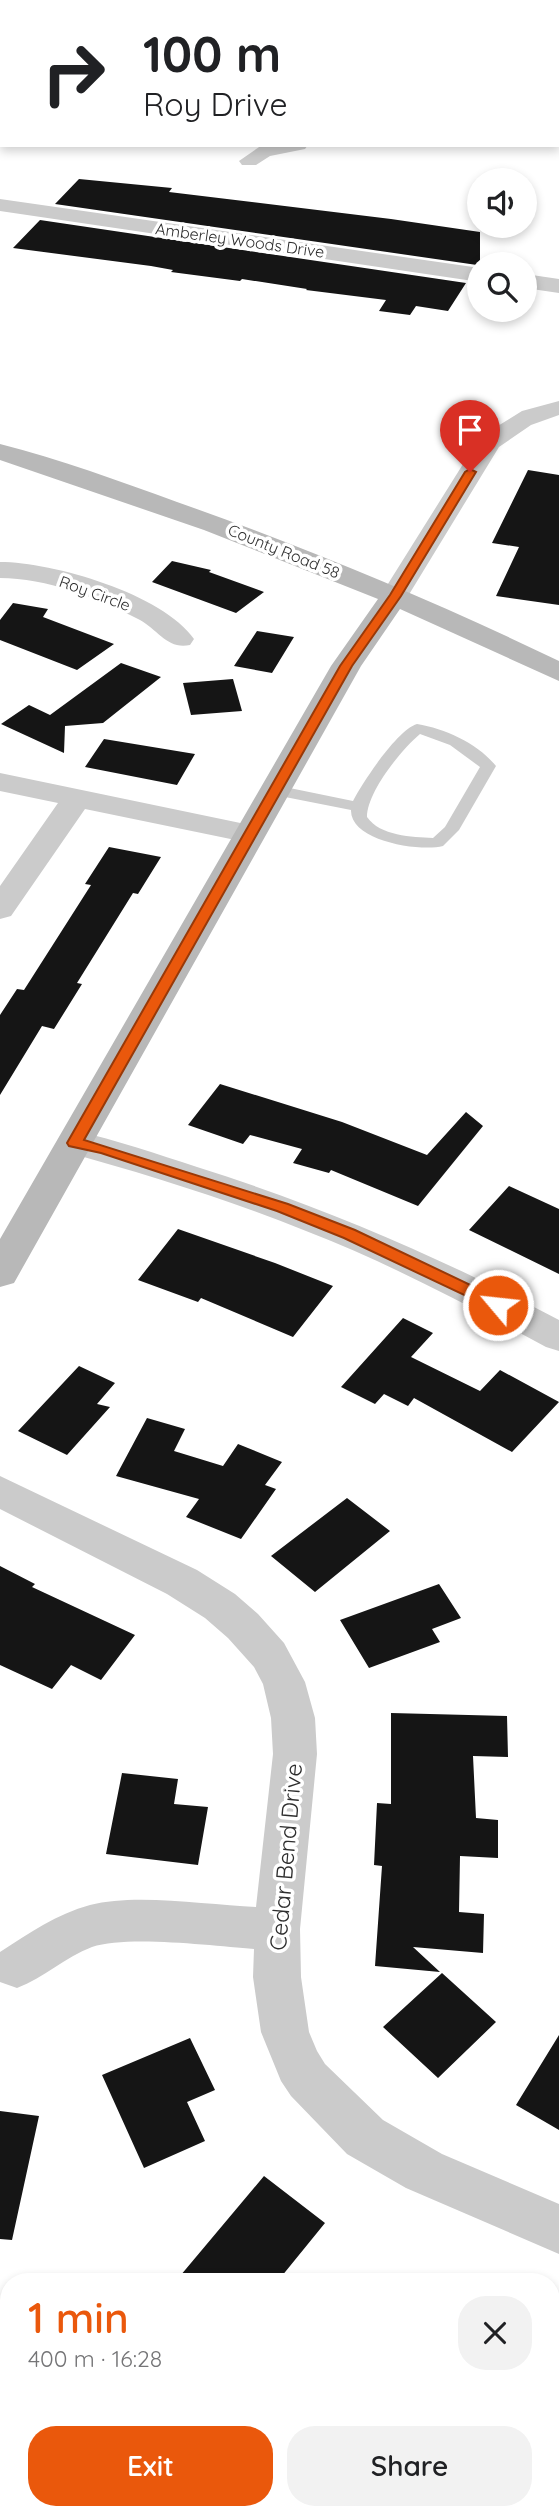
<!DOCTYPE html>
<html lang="en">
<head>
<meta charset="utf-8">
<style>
  :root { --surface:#fff; --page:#f2f2f2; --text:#202124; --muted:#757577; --accent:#ea580c }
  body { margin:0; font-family:Quicksand,sans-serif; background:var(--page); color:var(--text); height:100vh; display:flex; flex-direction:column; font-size:26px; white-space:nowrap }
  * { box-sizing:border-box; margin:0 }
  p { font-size:23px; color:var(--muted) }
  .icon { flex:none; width:38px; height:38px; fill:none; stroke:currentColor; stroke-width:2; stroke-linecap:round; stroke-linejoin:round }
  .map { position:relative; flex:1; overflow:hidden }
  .side { position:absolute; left:0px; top:2273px; width:560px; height:247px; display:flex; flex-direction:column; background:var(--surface); border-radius:28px 28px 0 0; box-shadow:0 4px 10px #0003 }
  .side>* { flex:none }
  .banner { position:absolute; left:0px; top:0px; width:560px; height:147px; box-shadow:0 4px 10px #0003; background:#fff; color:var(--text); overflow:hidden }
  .fabs { position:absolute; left:467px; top:168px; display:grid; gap:14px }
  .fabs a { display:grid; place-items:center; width:70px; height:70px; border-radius:50%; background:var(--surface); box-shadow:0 4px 10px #0003; font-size:35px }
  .pin { position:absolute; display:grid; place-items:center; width:60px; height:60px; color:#fff; margin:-72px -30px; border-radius:50% 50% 50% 0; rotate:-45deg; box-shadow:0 0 7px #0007 }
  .pin .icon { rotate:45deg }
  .me { position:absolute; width:77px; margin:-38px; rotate:298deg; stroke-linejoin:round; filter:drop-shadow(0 0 5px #0008) }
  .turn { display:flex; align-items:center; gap:24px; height:147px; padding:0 28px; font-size:32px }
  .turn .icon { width:91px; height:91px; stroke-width:2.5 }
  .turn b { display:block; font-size:49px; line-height:60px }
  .round { display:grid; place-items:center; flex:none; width:74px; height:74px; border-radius:28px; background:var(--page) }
  .headline { display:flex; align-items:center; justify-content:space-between; height:119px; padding:0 28px }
  h1 { font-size:42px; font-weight:600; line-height:52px; color:var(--accent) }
  .primary-button { display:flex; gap:14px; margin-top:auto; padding:14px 28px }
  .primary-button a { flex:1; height:80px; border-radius:28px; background:var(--accent); color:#fff; font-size:28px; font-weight:600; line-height:80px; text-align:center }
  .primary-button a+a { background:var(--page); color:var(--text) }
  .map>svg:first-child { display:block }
</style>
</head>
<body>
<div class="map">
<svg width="559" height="2519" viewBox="0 0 559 2519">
  <rect width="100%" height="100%" fill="#fff"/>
  <path fill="#151515" d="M79,179L172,188L169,192L391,219L480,232V260L477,265L55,204Z
    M40,220L466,283L448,311L416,306L410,315L379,311L386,300L306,290L307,289L242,279L240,281L171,272L173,270L151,266L13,248Z
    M528,470L559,475V605L496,596L519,547L492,543Z
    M172,561L211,570L209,572L264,592L236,613L152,582Z
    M13,603L48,609L43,617L114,644L77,670L0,640V620Z
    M257,631L294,637L272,673L234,666Z
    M121,663L161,677L103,723L65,726L64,753L1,724L29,705L50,715Z
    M233,679L242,711L191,715L183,683Z
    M104,739L195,754L177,785L85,767Z
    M109,847L161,857L138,894L133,893L77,983L82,984L54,1029L42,1026L0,1095V1015L17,989L24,990L91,885L85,884Z
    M220,1084L342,1122L427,1155L466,1112L483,1126L418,1206L331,1170L329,1173L293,1163L302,1149L250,1135L243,1144L188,1125Z
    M509,1186L559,1209V1274L469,1230Z
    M178,1229L275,1263L333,1286L293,1337L201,1298L198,1302L138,1280Z
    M403,1318L433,1333L411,1357L480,1391L500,1370L559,1402L512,1452L414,1398L408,1406L384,1394L375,1404L341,1387Z
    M79,1366L115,1383L97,1404L110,1407L67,1455L18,1431Z
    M147,1418L185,1429L174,1451L223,1466L238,1444L282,1462L265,1485L276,1489L241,1539L186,1517L199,1499L116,1476Z
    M347,1498L390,1531L315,1592L271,1556Z
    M0,1566L35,1584L32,1587L135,1635L101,1680L71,1665L52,1689L0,1665Z
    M439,1584L461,1618L432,1629L440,1642L369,1668L340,1620Z
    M391,1713L507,1716L508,1757L473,1756L476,1818L498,1820V1858L460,1856L459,1912L484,1914L483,1953L413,1947L440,1972L375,1966L382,1866L374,1865L377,1803L391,1804Z
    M122,1773L178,1779L174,1804L208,1807L198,1865L106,1854Z
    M442,1973L496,2022L438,2078L383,2027Z
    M559,2035V2130L516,2105Z
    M190,2038L215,2090L187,2102L205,2141L144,2168L102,2075Z
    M0,2111L39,2116L12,2240L0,2239Z
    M264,2176L325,2223L277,2282H175Z"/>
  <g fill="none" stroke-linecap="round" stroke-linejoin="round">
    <path fill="#cbcbcb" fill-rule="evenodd" d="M417,724C446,729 477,743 496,766L459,830L443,846C420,852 350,841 351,810L275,795L267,790L275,785L353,801C363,782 397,730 417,724ZM420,734L450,745L480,767L445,827L433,838C412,837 380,836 367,817C367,792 401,750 420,734Z"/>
    <path fill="#cbcbcb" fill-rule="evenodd" d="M56,0H85L86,2H57Z
      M2,66V78L0,79V67Z
      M262,145H308L305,149L270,156L256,165H242L239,161Z
      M0,199L480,268V282L0,211Z
      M525,274L559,279V293L525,288Z
      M559,401V415L531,425L499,447L405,601L395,603L385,601L381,595L480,437L522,411Z
      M0,562C53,562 163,594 194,639L190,645C168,650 158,630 140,620C99,598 46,578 0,578Z
      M0,773L250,825L261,828L265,834L261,840L250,843L85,809L11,916L0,919V886L58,803L0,791Z
      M75,1131C117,1140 157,1154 197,1167C324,1207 442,1258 559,1320V1351L546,1347C467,1305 389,1263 306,1231C227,1199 145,1174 63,1151L57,1143L63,1135Z
      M0,1476L197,1570L235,1594L258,1614L284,1643L305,1682L315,1718L317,1754L300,1929L301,1977L309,2032L317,2051L325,2064L383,2120L442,2154L559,2204V2254L406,2188L347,2154L291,2096L281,2081L261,2032L253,1977L254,1949C213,1946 128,1935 92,1947C65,1957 44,1978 17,1988L0,1982V1952C29,1933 57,1914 90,1905C136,1893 208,1905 256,1907L273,1754L271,1718L263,1684L254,1667L228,1638L205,1618L167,1594L0,1509Z"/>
    <path fill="#b8b8b8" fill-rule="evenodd" d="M0,444C60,459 119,481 177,502C308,548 434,601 559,661V681L400,609L361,666L14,1283L0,1287V1239L331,666L378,599L204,530L0,460Z
      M0,2441L9,2445V2502L0,2499Z
      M83,2511H160L163,2519H86Z"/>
  </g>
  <path fill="#ea580c" stroke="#983908" stroke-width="2" d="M470,469L476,472L401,596L352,666L84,1140L288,1204L355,1230L504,1301L507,1305L504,1309L498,1311L344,1238L277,1211L101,1153L69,1146L67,1143L340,666L390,595L465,472Z"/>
  <g text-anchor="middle" stroke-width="7" stroke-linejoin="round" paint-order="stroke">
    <g font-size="16" fill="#2e2e2e" stroke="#fff">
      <text transform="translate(240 240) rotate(8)" y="6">Amberley Woods Drive</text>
      <text transform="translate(284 551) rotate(22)" y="6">County Road 58</text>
      <text transform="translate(95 593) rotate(20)" y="6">Roy Circle</text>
    </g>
    <g font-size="23" fill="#2e2e2e" stroke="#fff">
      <text transform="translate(286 1857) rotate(-85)" y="8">Cedar Bend Drive</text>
    </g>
  </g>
</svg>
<div class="fabs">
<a><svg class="icon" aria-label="sound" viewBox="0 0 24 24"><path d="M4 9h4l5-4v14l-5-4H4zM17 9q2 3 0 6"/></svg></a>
<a><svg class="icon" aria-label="search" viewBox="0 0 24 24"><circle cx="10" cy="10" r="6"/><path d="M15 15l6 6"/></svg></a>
</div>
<div class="pin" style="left:470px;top:472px;background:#d93025"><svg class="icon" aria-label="arrive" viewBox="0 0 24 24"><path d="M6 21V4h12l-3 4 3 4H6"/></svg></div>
<svg class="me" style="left:498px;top:1305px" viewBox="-20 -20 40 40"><circle r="17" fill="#ea580c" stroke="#fff" stroke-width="3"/><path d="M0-11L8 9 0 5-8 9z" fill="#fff"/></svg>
<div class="banner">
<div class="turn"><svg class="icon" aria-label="right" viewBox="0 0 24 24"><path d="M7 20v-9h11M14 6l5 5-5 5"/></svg><div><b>100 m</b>Roy Drive</div></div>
</div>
<section class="side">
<div class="headline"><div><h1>1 min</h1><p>400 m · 16:28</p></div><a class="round"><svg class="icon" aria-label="close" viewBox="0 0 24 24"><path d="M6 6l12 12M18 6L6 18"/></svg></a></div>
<div class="primary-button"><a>Exit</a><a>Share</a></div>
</section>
</div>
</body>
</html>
